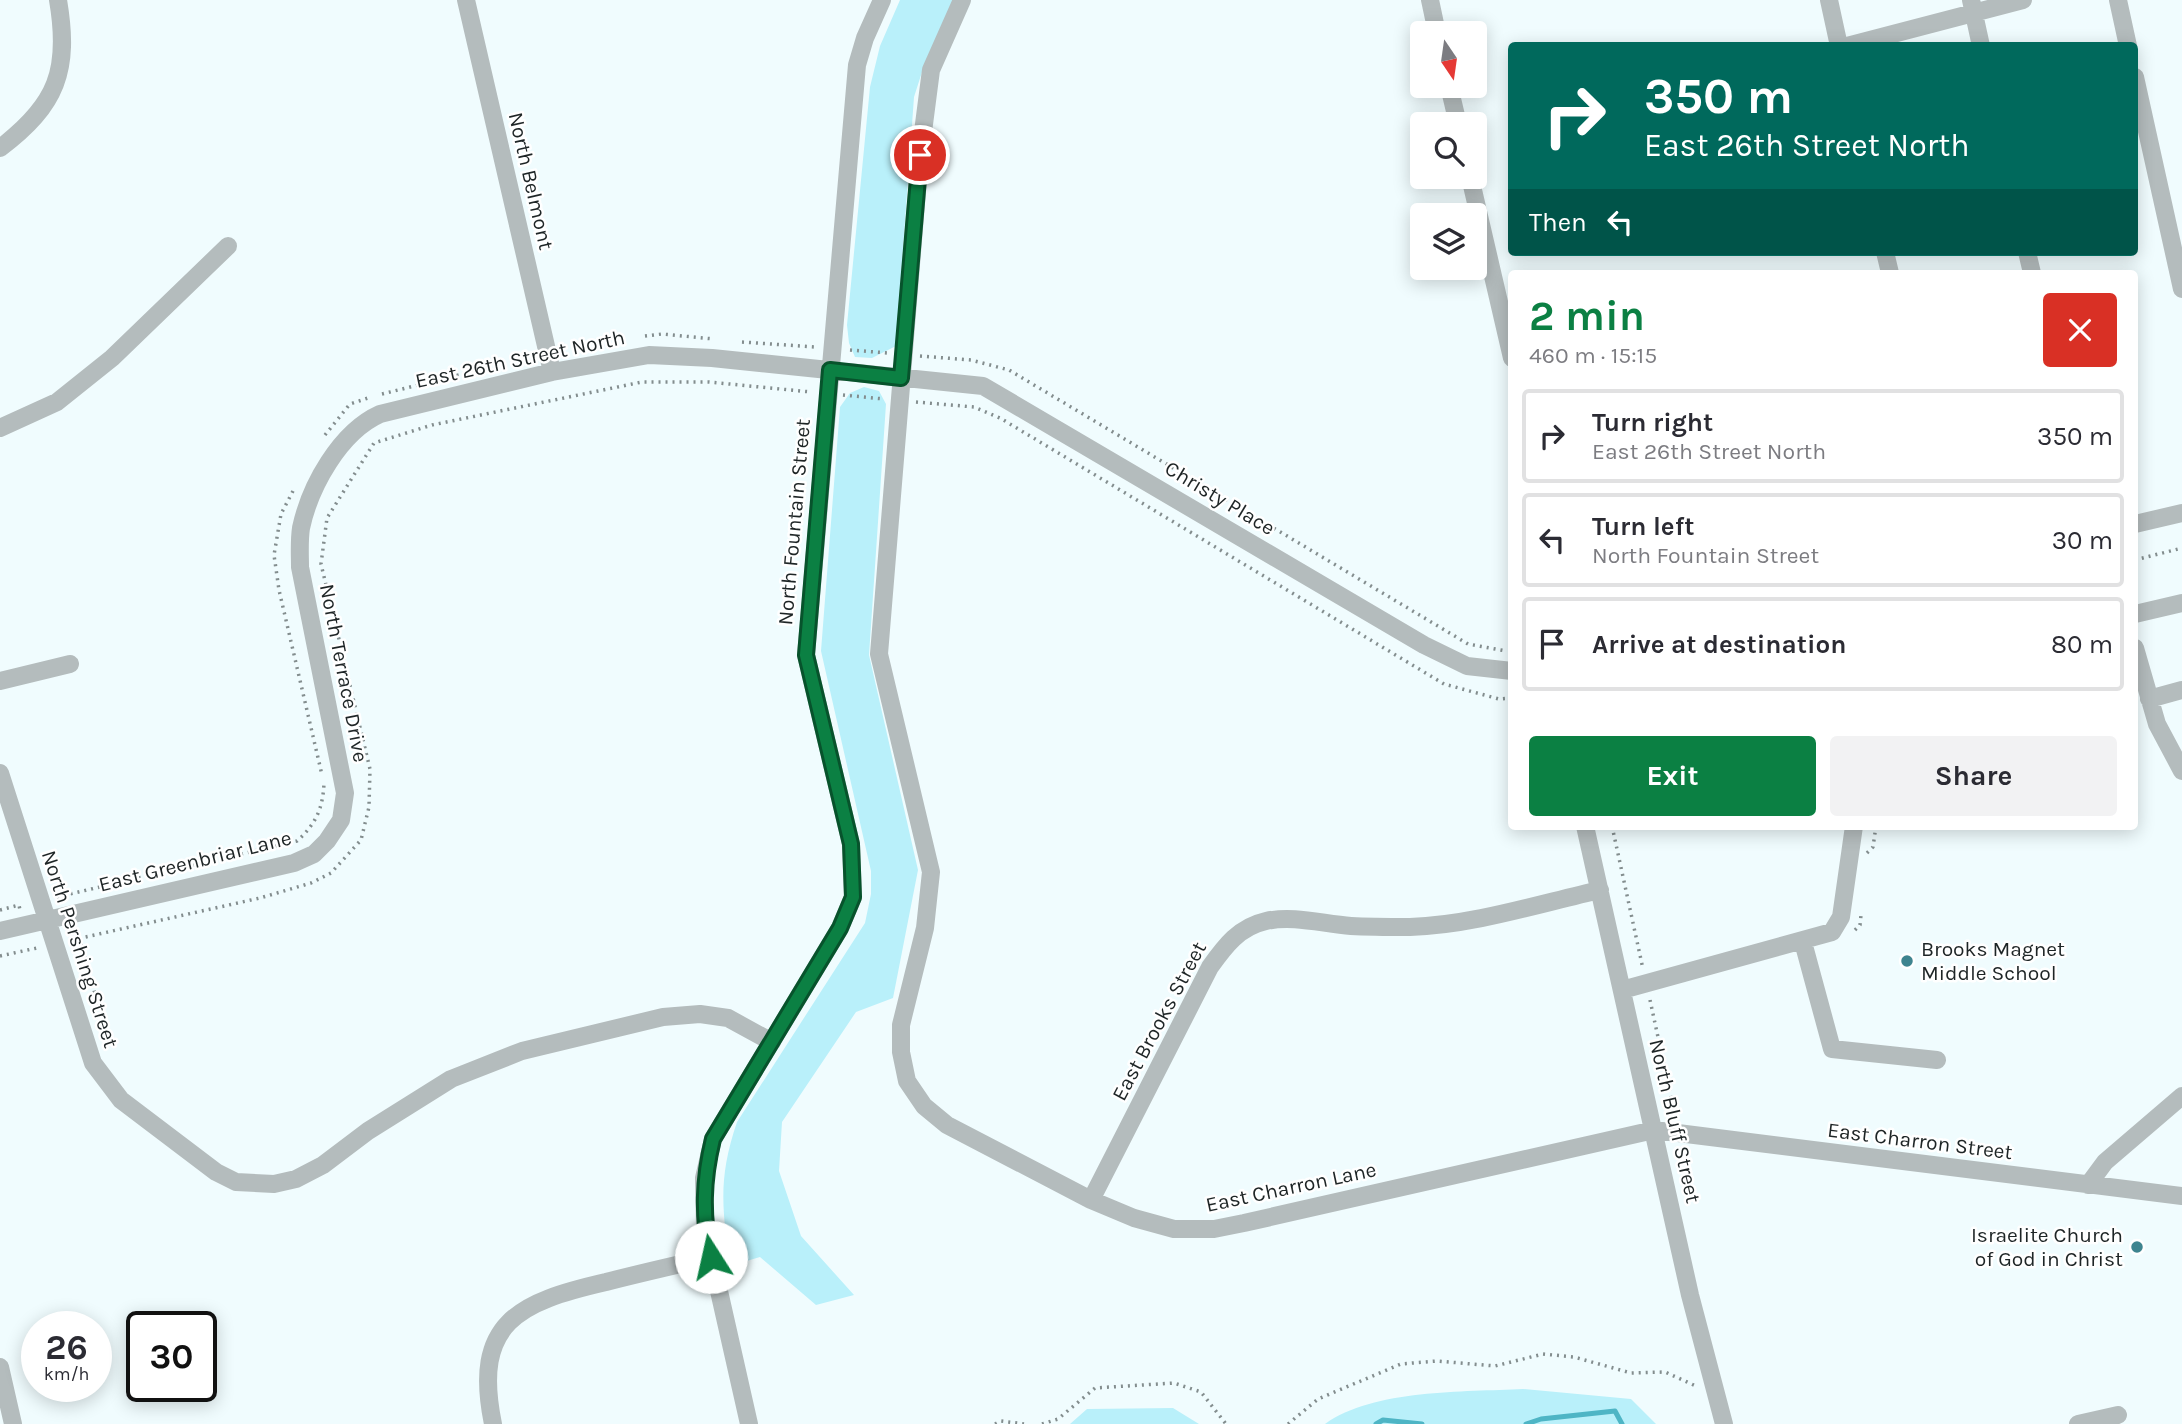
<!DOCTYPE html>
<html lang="en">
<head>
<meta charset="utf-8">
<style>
  :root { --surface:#fff; --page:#f2f2f3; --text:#2b2b33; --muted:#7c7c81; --line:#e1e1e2; --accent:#0b8043 }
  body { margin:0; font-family:Karla,sans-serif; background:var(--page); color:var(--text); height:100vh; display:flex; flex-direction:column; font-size:26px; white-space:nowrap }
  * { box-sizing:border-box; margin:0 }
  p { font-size:23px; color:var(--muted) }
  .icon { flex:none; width:38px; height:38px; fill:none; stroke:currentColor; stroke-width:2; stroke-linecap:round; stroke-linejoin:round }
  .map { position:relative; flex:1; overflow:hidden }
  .panel { position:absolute; left:1508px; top:270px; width:630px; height:560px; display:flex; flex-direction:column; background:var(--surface); border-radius:7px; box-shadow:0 4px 18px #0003 }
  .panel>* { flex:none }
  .hud { position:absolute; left:1508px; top:42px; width:630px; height:214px; border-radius:7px; box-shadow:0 4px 18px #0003; background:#00695c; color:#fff; overflow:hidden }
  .needle { width:46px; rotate:167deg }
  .tools { position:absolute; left:1410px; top:21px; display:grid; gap:14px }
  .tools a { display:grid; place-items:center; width:77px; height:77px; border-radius:7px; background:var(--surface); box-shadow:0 4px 18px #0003; font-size:35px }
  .speed { position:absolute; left:21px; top:1311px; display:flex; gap:14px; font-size:35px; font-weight:700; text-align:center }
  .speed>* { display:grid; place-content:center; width:91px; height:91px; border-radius:50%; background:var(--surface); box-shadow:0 4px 18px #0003; line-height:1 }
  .speed small { font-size:18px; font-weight:400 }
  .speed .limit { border:4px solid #111; border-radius:10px; background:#fff; color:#111 }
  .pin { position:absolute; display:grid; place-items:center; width:60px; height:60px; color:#fff; margin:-30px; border:4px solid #fff; border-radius:50%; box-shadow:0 2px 7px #0007 }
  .me { position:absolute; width:77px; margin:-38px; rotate:350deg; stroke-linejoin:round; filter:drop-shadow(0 0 5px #0008) }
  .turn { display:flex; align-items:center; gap:24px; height:147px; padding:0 21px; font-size:32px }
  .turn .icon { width:91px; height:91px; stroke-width:2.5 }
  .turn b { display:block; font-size:49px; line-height:60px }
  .then { display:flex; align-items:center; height:66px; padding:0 21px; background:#0003; gap:14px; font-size:26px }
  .round { display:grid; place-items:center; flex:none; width:74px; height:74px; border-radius:7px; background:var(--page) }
  .head { display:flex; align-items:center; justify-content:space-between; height:119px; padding:0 21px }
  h1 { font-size:42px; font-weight:700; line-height:52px; color:var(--accent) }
  .primary-button { display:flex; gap:14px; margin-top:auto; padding:14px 21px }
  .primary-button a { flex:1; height:80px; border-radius:7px; background:var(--accent); color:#fff; font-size:28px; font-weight:700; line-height:80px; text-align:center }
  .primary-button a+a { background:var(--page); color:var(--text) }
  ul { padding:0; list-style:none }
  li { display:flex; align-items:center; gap:21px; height:94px; margin:0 14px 10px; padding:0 7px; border:4px solid var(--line); border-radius:7px }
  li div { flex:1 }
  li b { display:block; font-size:26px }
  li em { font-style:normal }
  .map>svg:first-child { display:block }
</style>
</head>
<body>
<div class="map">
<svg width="2182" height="1424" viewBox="0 0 2182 1424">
  <rect width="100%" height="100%" fill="#f0fcfe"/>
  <path fill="#b9f0fa" d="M900,0H954L922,72L914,97L896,346L872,358L855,357L849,343L847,325L870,87L880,46Z
    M864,387L879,391L886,404L869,655L918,870L893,998L856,1012L782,1122L779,1171L801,1236L854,1295L816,1305L760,1257L730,1266C722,1208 718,1178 737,1122L865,923L871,894V871L821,651L840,407L850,393Z
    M1523,1389L1631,1399L1656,1424H1325C1374,1389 1464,1392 1523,1389Z
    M1173,1408L1199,1424H1070L1087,1409Z"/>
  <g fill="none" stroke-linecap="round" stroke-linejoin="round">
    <path stroke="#4eb5c5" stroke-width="5" d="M1376,1424L1383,1420L1422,1424
      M1526,1424L1541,1419L1615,1411L1622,1424"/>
    <path stroke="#838d8e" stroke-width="3.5" stroke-dasharray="2 5" stroke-linecap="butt" d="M645,336L662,334L714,339
      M742,342L815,347
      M850,350L888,353
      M920,356L971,360L1009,370L1468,644L1506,651
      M382,394L483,369
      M843,395L884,399
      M916,402L974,407L1000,418L1444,684L1499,699L1512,698
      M325,435L350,404L371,397
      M293,491L281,514L274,555L279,590L322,775
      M2135,560L2182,548
      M1612,826L1643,969
      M1867,853L1873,847L1876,826
      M57,897L297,841C316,824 323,808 324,783
      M0,910L19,905L20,910
      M77,930L99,1008
      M1855,930L1860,925L1861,915
      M72,940L260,898L311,883L331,873L361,840L369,807L370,769L321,564L327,518L374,443L432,425L642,382H709L811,392
      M0,956L37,948
      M1650,1000L1675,1116
      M995,1424L1001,1421L1024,1424
      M1042,1424L1058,1419L1095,1388L1174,1383L1201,1392L1226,1424
      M1288,1424L1318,1399L1401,1364L1437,1361L1495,1366L1543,1354L1574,1357L1631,1373L1665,1372L1696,1386"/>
    <path stroke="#b4bcbd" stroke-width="18" d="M466,0L552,372
      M962,0L931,70L920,155L879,654L931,872L925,928L901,1025V1052L907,1081L924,1106L947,1125L1091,1200L1134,1218L1174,1229H1214L1244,1223L1654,1130L2182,1196
      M1430,0L1437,33
      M1829,0L1839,46
      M1971,0L1981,46
      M2118,0L2128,46
      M1847,46L2023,0
      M2135,77L2182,289
      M1449,86L1458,124
      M0,148C57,105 70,70 58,0
      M1470,177L1512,358
      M1885,252L1890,273
      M2027,252L2032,273
      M0,428L57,402L112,358L228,246
      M2135,524L2182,513
      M2135,614L2182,603
      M2135,648L2157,724L2182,771
      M0,681L70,664
      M2149,699L2182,690
      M0,773L93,1063L121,1100L216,1172L236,1182L274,1184L296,1179L323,1165L368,1131L451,1079L522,1051L663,1017L700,1014L728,1018L772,1042
      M1585,826L1690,1295L1724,1424
      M0,931L294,863L314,854L327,841L341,820L345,793L300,567C300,555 299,541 301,528C310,486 340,432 380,414L552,372L649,355L712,358L983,386L1424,645L1467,666L1512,671
      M1803,942L1832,1049L1937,1060
      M1622,990L1832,932L1841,917L1854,826
      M2088,1185L2105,1162L2182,1096
      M1091,1200L1210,967C1225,946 1239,927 1266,921C1294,915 1323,924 1351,926C1370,927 1391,927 1410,927C1473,925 1538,904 1600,890
      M0,1367L13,1424
      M493,1424C472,1322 519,1302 606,1282C641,1273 676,1265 711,1257
      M749,1424L705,1229L704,1178L713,1139L840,928L853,897L851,844L806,655L857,65L865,38L882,0
      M2078,1424L2118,1415"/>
  </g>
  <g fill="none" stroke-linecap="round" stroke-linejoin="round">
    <g stroke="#07532c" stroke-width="18">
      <path id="route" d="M711,1257C702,1216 703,1180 713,1139L840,928L853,897L851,844L806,655L830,370L901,378L920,155"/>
    </g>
    <use href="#route" stroke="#0b8043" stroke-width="12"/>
  </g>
  <g fill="#3e848f" stroke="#fff" stroke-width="2.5">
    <circle cx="1907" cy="961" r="7"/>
    <circle cx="2137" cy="1247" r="7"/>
  </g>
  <g text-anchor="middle" stroke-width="5" stroke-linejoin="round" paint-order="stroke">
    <g font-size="21" fill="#1e2526" stroke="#fff">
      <text transform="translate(531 181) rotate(77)" y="7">North Belmont</text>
      <text transform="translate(520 359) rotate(-12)" y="7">East 26th Street North</text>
      <text transform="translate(1220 498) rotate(31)" y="7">Christy Place</text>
      <text transform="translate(794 522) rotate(-85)" y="7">North Fountain Street</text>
      <text transform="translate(344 673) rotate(79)" y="7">North Terrace Drive</text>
      <text transform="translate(195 861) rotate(-14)" y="7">East Greenbriar Lane</text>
      <text transform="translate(80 949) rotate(72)" y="7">North Pershing Street</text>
      <text transform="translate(1159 1021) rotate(-62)" y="7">East Brooks Street</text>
      <text transform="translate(1675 1121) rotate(77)" y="7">North Bluff Street</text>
      <text transform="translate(1920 1141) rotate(7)" y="7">East Charron Street</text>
      <text transform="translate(1291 1187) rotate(-12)" y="7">East Charron Lane</text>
    </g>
    <g font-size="21" fill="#1e2526" stroke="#fff" text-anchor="start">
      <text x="1921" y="956">Brooks Magnet<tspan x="1921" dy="24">Middle School</tspan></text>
      <text x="2123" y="1242" text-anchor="end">Israelite Church<tspan x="2123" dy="24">of God in Christ</tspan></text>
    </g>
  </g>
</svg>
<div class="tools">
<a><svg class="needle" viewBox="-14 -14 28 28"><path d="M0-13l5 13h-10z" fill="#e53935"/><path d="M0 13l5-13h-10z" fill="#7c7c81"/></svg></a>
<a><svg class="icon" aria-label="search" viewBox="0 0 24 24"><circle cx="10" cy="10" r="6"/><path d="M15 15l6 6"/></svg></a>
<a><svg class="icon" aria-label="layers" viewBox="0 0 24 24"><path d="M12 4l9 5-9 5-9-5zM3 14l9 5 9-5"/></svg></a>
</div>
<div class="speed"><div>26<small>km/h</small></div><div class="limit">30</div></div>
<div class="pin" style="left:920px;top:155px;background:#d93025"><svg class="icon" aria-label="arrive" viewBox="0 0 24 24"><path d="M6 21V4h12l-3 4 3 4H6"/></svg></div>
<svg class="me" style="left:711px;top:1257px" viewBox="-20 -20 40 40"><circle r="19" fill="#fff"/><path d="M0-13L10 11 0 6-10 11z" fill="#0b8043"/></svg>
<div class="hud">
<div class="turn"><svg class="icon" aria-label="right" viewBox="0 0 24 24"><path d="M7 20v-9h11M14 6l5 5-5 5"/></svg><div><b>350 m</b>East 26th Street North</div></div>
<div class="then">Then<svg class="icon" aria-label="left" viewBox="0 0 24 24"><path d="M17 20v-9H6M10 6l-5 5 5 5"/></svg></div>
</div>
<section class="panel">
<div class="head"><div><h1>2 min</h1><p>460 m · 15:15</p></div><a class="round" style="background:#d93025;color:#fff"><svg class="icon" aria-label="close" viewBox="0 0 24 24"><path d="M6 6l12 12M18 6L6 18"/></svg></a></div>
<ul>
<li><svg class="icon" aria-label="right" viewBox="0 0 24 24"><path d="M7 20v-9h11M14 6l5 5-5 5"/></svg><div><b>Turn right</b><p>East 26th Street North</p></div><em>350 m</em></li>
<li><svg class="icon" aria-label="left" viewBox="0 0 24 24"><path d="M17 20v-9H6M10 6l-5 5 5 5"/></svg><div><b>Turn left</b><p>North Fountain Street</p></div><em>30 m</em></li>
<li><svg class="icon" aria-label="arrive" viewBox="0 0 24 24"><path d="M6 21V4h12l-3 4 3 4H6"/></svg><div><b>Arrive at destination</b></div><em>80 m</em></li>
</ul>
<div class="primary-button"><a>Exit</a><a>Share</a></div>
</section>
</div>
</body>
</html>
